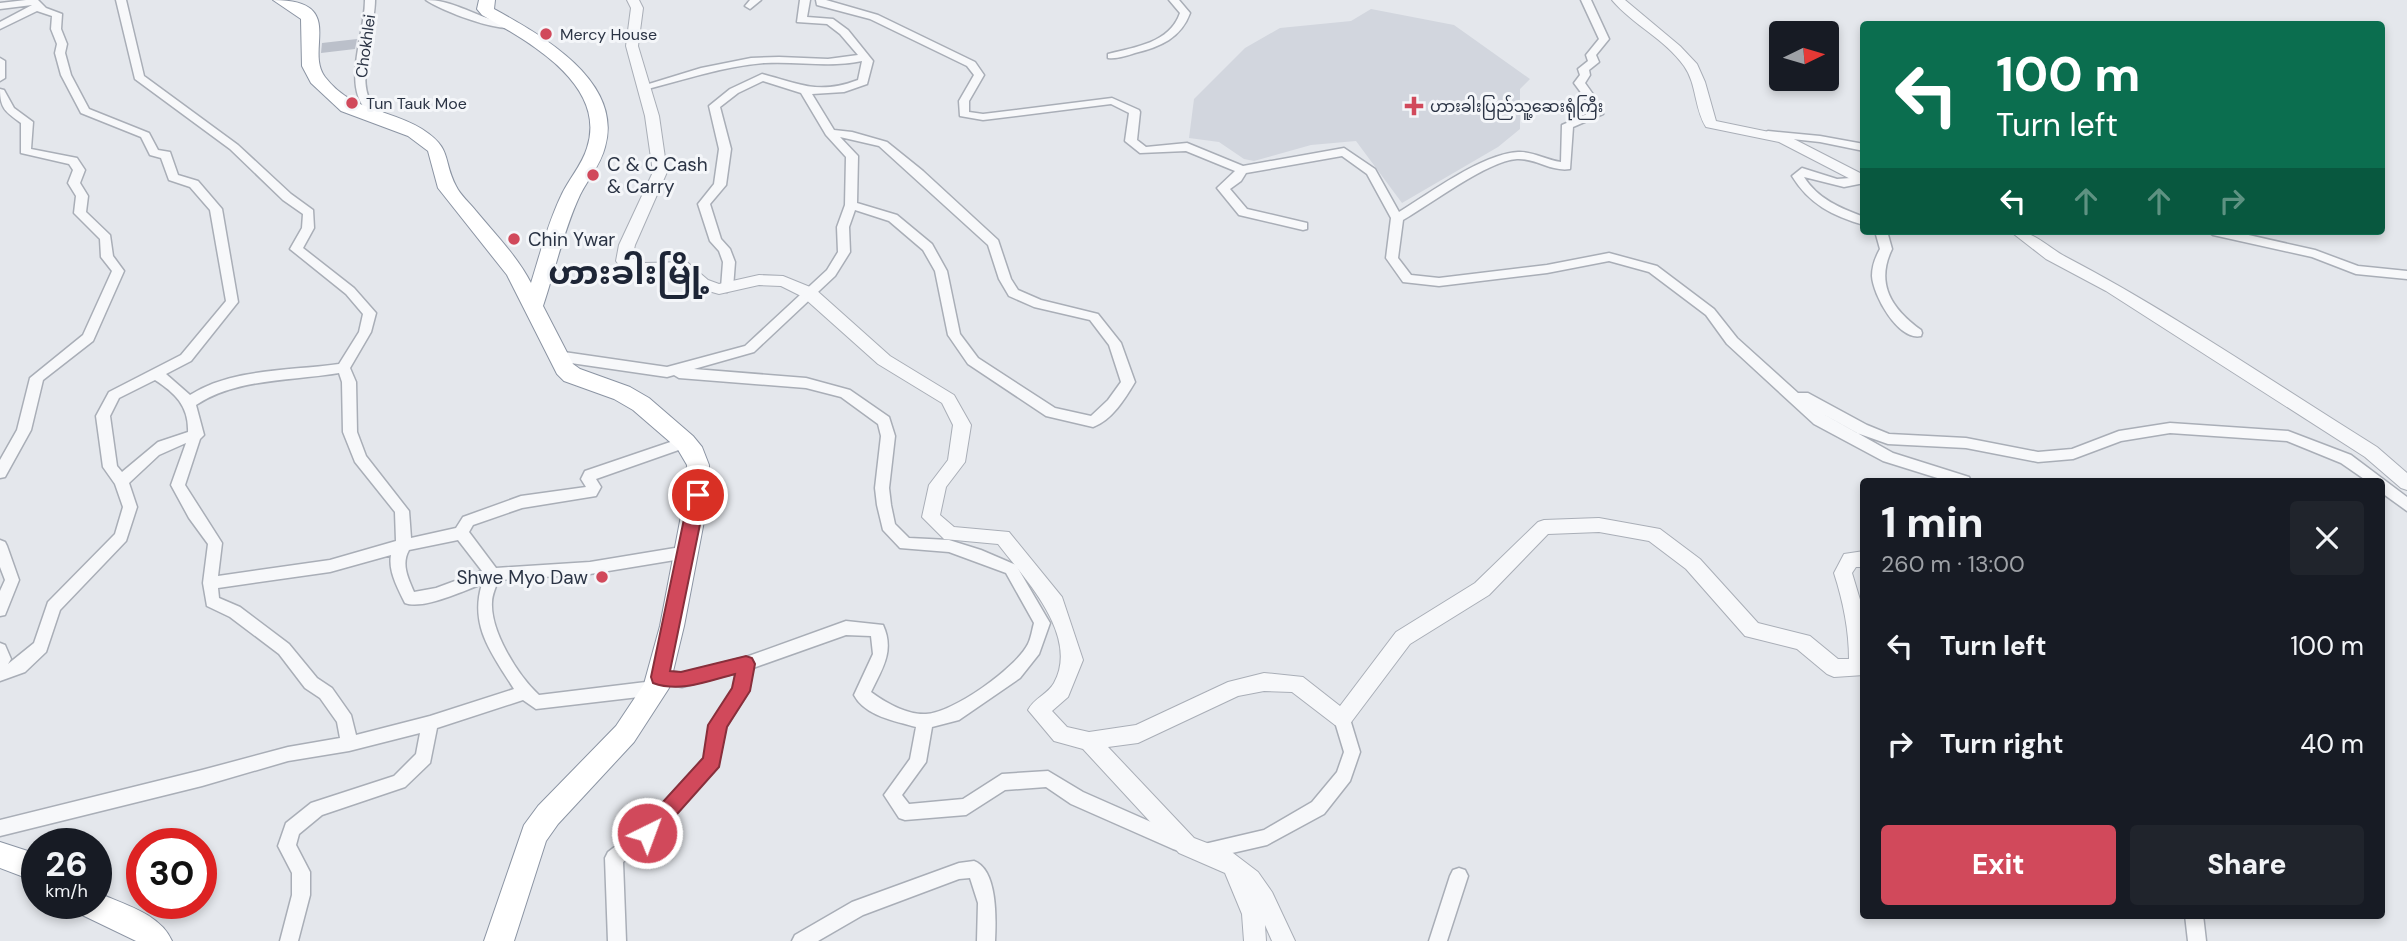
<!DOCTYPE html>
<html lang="en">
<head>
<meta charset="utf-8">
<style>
  :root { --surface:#171b24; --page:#20242c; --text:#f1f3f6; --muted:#9ea1a6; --accent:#d1495b }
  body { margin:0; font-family:"DM Sans","Noto Sans Myanmar",sans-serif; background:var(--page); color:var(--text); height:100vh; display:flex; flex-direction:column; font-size:26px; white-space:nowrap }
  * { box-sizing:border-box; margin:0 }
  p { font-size:23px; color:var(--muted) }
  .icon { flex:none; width:38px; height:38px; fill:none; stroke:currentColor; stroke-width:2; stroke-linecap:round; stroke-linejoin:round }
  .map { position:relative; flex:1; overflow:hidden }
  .panel { position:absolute; left:1860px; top:478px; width:525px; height:441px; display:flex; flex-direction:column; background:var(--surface); border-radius:7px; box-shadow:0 4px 10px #0003 }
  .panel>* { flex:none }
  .banner { position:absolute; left:1860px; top:21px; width:525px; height:214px; border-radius:7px; box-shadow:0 4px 10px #0003; background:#0b6e4f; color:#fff; overflow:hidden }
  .needle { width:46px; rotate:85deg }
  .controls { position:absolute; left:1769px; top:21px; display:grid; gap:14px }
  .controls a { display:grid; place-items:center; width:70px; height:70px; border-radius:7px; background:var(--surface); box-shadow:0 4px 10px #0003; font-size:35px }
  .speed { position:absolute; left:21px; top:828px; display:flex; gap:14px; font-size:35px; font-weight:700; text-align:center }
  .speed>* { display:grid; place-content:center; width:91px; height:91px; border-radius:50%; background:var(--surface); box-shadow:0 4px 10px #0003; line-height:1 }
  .speed small { font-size:18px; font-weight:400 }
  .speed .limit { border:10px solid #d22; background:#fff; color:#111 }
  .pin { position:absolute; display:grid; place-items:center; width:60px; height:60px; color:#fff; margin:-30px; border:4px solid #fff; border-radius:50%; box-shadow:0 2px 7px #0007 }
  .me { position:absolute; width:77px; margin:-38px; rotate:42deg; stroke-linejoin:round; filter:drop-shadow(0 0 5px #0008) }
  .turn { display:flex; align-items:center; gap:24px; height:147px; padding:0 21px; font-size:32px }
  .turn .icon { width:91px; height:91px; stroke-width:2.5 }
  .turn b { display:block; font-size:49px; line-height:60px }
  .lanes { display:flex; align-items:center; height:66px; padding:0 21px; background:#0003; justify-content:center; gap:35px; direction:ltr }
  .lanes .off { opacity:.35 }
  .round { display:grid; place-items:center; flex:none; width:74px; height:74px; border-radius:7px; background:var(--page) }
  .overview { display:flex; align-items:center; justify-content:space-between; height:119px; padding:0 21px }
  h1 { font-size:42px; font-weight:800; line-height:52px }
  .action { display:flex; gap:14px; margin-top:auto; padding:14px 21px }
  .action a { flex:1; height:80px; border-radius:7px; background:var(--accent); color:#fff; font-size:28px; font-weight:800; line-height:80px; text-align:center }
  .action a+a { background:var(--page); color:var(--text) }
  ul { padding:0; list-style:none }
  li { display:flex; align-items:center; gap:21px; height:98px; padding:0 21px }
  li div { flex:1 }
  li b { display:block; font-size:26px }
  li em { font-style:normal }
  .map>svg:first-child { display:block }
</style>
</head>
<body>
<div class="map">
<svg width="2407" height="941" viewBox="0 0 2407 941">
  <rect width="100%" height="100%" fill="#e4e7ec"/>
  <path fill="#d2d6de" d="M1371,9L1454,25L1530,79L1520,89V129L1498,147L1402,203L1356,141L1311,145L1254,161L1244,159L1219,142L1189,138L1194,99L1245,48L1280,28L1351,21Z"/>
  <path fill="#bbc0ca" d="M357,39L355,49L321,53L322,43Z"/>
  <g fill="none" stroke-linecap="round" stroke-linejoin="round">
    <g stroke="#a9aeb7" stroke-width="3">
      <path id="minor" d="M26,0H38L46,8L62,14L61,29L67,44L65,53L71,75L89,109L149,133L158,150L170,152L178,175L198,181L222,209L238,302L191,361L166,374L190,395C232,368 291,371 339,364L359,332L363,314L346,294L290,249L302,228L303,214L283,200L230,149L135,79L116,0H126L144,76L238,145L291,194L313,210L314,228L303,248L354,288L376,313L371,332L350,368L356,382L357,432L366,456L409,511L411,538L456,528L463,517L521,496L586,487L581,479L585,471L685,437L690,438L692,442L690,446L596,479L601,487L596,496L522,508L473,525L469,532L496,568L590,562L687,546L692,548L694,552L692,556L687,558L590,574L498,580C496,587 492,595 492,602C490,631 518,676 539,695L654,681L652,677L654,672L660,670L682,673L746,657L846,621L883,625C895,651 882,669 871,692C886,703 907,715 926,714C953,713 1016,668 1028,644C1031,638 1032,630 1034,623L1006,573L949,552L900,548L883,530L877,505L875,488L881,436L878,424L841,397L806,388L679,378L674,375L667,377L557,361L550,356L557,351L667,367L745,346L827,270L838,252L837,227L845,205L846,157L826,135L801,93L763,81L738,93L720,107L731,149L726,185L710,204L721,239L730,249L735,262L733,288L727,292L723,291L721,288L723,262L719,251L710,241L698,204L714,184L719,149L709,106L730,89L762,74C800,84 818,95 858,80L862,61C830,68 798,61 765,63C724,66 684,80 644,90L639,87L701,68L751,58L779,57L828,59L858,55L840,34L827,24L797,22L800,0H810L807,17L833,19L848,30L873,61L867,84L844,92L812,94L834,130L852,132L887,142L923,171L998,240L1011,279L1018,290L1041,300L1098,314L1121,343L1135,382C1125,399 1112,420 1093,427L1046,416L968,364L948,335L935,271L923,250L889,221L855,210L849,227L850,252L835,276L754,352L694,369L806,378L850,390L889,417L895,436L889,488L891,505L895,524L909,538L949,540L981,550L1016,565L1047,618L1050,623L1039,654L1020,678L959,720L932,727L926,762L902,795L909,804L963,799L1002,774L1048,771L1083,792L1185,837L1188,843L1185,849L1179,851L1173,849L1071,804L1046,787L1005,790L966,815L905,820L899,818L884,795L910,759L916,727C895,721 865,716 854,695L873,654L871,636L846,635L753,668L749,691L726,727L718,766L653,839L623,862L626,941H608L605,858L608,852L641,827L704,758L710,725L733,689L736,673L682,687L662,684L664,688L662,693L656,695L536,709L523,700L437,728L430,763L405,787L322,815L299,834L296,845L310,872V895L298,941H280L292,895V873L278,846L286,823L311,803L394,776L416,754L420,733L349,751L288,761L202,786L0,836V820L202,770L288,747L340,738L337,722L320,698L305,688L279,654L230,617L207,606L203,583L208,544L189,518L171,485L186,443L159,455L129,483L137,507L126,541L60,610L46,652L25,672L0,681V643L5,645L11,659L8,664L34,643L48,602L115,534L123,507L115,484L103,467L96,416L109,392L181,355L226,301L210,210L190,187L169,180L161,158L150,155L141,137L81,113L61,75L55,53L57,44L51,29L52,16L37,11L0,29V22L32,5L0,9V3ZM840,137L879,146L988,245L999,279L1009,296L1034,307L1090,320L1109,345L1121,382L1108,400L1091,416L1055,408L978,358L960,334L947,271L932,244L897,215L857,203L858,156ZM339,373L342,382L343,432L355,462L395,512L396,541L330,560L218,576L222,543L185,485L200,439L204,435L196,405C237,378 292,381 339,373ZM155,380C175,393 189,406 188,432L158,442L122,472L117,466L110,416L119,398ZM458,540L482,571L436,588L414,592C408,578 401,564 409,550ZM391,555C388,571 398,589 405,603C423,610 463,591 482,584C469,626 492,654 514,689L430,716L356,735L351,715L332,688L317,678L289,644L240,607L219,598L218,588L330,572Z
        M365,0H375C375,27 357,77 370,100C375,108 384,112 390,119L385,122C333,103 365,40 365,0Z
        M426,0C451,0 472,14 496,21C503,23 511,22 517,26C503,35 440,10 426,0Z
        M750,0H761L750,9L745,6Z
        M816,0H826L878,15L975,62L984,75L969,101V112L983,114L1112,98L1139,110L1140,112L1137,140L1146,147L1187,143L1243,166L1344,148L1375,169L1399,212C1430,193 1482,154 1518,152C1532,151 1546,160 1561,162L1562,125L1592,112L1585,98L1574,83L1580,75L1578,69L1588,61L1586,55L1599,39L1581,0H1591L1609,39L1596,55L1599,62L1589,70L1590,75L1585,83L1595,97L1603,114L1573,127L1570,169C1551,172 1536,158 1517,159C1487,161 1431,204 1403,220L1398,258L1411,275L1439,278L1547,265L1609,253L1657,266L1714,309L1737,338L1798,393H1808L1867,425L1889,434L1966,438L2038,452L2072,449L2119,431L2170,423L2288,431L2351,455L2407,497V511L2382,493V481H2367L2341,463L2287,441L2170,433L2121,441L2073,459L2038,462L1966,448L1888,444L1857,433L1818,411L1893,453L1969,477L1971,481H1947L1883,461L1814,424L1727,344L1706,315L1649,272L1609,261L1547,273L1439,286L1403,282L1386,258L1391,218L1367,174L1342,156L1246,173L1241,181L1230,189L1247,209L1307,223V229L1303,230L1239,215L1217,188L1235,171L1186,151L1140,153L1125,141L1129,113L1111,104L983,120L960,116L959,101L974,75L967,66L870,19L817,5Z
        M1169,0H1179L1190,13C1181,38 1160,47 1135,53C1126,56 1117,59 1108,58V54C1135,47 1170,43 1180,13Z
        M0,58L5,61V78L0,81Z
        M0,89L4,90L14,108L33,122L31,149L77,158L85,170L80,183L88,196L86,212L110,235L113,256L124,271L93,341L43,380L31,430L5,477L0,478V460L17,430L30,378L83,335L112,271L101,257L100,239L74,213L76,196L68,183L73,170L69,164L21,153V123C6,112 0,109 0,89Z
        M1768,131L1820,136L1864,144V151L1820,142L1764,136L1762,134Z
        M1802,168L1837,179L1864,177V183L1844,187L1804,177C1818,199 1840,208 1864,217V225C1833,216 1809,204 1792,176Z
        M1875,231H1887L1892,249C1875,284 1892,309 1921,330L1922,333L1921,336C1898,341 1873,295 1872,276C1872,266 1875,258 1880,249Z
        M2207,231H2231L2315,250L2358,266L2407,271V279L2356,274L2312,257L2213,235Z
        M0,540L5,542L7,546L19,580L5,615L0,616V591L5,580L0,567Z
        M1342,712L1348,714L1350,719L1360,752L1350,781L1324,814L1267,845L1206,859L1200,857L1197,851L1200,845L1264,830L1312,802L1337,772L1344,752L1334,719L1336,714Z
        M974,861C998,870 996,920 995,941H977L978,903L970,878L959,879L863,915L818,941H792L795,935L852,902L959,863Z
        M1459,868L1465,870L1468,876L1447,941H1429L1450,876L1453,870Z
        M2185,915H2203L2206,941H2188Z"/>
    </g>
    <g stroke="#a9aeb7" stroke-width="2">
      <path id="tertiary" d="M627,0H639L643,8L638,46L659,116L667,172L635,245L632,258L645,263L687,262L708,280L719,284L759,275L783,276L815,289L890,356L954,395L971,425L965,462L946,487L940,515L954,527L1009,532L1062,597L1083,660L1068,697L1052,711L1067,727L1089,732L1136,725L1228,682L1264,673L1303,677L1340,706L1396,632L1475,583L1538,522L1544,520L1599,518L1660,529L1700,559L1758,623L1810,636L1838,659H1849C1849,630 1843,601 1834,573L1844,554L1864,551V567H1856L1852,573L1864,613V675L1834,677L1827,674L1797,649L1745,636L1686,569L1649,541L1599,532L1548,534L1489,595L1410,644L1349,725L1342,728L1335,725L1292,692L1264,691L1238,696L1138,743L1108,747L1194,838L1233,853L1258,872L1272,892L1295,941H1272L1265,925L1266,941H1244L1242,914L1225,873L1179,853L1083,749L1054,741L1028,710C1034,698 1048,694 1054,683C1080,636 1025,579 998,544L944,539L922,517L929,485L948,460L953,425L942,403L878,364L803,297L781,286L759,285L719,294L698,288L679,271L644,273L619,265L616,261L619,245L653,172L645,116L626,46L631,8Z
        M1612,0H1625L1680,46L1697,64L1705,82L1716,121L1788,136L1864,175V186L1779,142L1706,127C1694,108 1697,84 1684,66C1665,39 1633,25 1612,0Z
        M2010,231C2036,231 2044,245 2066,257C2173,313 2274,383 2377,447L2407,473V490L2401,488L2365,457L2106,291L2046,259Z"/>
    </g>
    <g stroke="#8b94a3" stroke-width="2">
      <path id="trunk" d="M273,0C348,0 304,50 325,77C352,112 388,108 422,129C453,149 442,159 456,186C460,195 470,203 476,211C495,234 517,256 531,283C540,254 548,223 561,196C568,180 582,165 587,148C608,84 527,41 482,15L477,9L479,0H495L494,9C541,35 624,81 605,147C601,164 588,179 580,195C564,229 555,270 543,306L573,364L580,369L630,387L649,398L693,436L702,447L709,465V495L684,626L669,688L634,742L558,824L546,841L514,941H484L524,825L538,806L616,726L644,684L660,626L685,495L687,465L677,448L633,410L614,399L564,381L557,374L507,275L438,188L428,151L408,136L341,111L311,83L302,66L301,19Z
        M0,842L37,854V882L0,868Z
        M96,892C122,904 160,913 172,941H136L78,913L74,903H96Z"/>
    </g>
    <use href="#minor" fill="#f7f8fa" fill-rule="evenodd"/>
    <use href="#tertiary" fill="#f7f8fa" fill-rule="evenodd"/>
    <use href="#trunk" fill="#fff" fill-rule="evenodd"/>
  </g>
  <path fill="#d1495b" stroke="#882f3b" stroke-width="2" d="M698,489L706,495L670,671L681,672L746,656L752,658L755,664L750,691L727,727L719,767L654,840L647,843L640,840L637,833L640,827L703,758L708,725L732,688L735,674C708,681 680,693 653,683L651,677L689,495Z"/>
  <g fill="#d1495b" stroke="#f4f6f9" stroke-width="2.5">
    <circle cx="546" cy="34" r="7"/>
    <circle cx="352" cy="103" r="7"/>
    <path d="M1410.5 95.5h7v7h7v7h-7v7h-7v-7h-7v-7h7z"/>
    <circle cx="593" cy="175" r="7"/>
    <circle cx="514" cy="239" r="7"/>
    <circle cx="602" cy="577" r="7"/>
  </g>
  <g text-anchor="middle" stroke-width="6" stroke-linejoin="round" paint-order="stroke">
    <g font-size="16" fill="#2b3445" stroke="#f4f6f9" text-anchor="start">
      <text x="560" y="40">Mercy House</text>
      <text x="366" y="109">Tun Tauk Moe</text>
      <text x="1430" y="112">ဟားခါးပြည်သူ့ဆေးရုံကြီး</text>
    </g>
    <g font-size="16" fill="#2b3445" stroke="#f4f6f9">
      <text transform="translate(365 46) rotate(-82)" y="6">Chokhlei</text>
    </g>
    <g font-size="19" fill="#2b3445" stroke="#f4f6f9" text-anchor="start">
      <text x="607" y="171">C &amp; C Cash<tspan x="607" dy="22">&amp; Carry</tspan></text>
      <text x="528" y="246">Chin Ywar</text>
      <text x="588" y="584" text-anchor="end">Shwe Myo Daw</text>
    </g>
    <g font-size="33" font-weight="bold" fill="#1d2536" stroke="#f4f6f9">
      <text x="629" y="284">ဟားခါးမြို့</text>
    </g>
  </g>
</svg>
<div class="controls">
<a><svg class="needle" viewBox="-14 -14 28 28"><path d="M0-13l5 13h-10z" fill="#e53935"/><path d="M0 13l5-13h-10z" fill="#9ea1a6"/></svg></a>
</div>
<div class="speed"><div>26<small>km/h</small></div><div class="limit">30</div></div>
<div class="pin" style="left:698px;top:495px;background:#d93025"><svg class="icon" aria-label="arrive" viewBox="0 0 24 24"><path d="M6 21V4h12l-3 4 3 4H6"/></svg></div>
<svg class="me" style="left:647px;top:833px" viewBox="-20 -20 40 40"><circle r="17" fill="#d1495b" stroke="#fff" stroke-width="3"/><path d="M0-11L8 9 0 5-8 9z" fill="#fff"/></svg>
<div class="banner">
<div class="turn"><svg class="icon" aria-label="left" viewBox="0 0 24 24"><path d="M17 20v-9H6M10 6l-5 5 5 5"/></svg><div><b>100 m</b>Turn left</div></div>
<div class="lanes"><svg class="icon" aria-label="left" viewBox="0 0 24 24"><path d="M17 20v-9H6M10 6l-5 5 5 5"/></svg><svg class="icon off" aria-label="ahead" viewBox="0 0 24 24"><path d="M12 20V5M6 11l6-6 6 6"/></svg><svg class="icon off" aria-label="ahead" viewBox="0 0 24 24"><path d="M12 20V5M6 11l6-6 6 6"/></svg><svg class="icon off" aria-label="right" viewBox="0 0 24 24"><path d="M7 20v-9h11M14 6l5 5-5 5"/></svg></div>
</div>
<section class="panel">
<div class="overview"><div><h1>1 min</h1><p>260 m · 13:00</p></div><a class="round"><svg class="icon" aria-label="close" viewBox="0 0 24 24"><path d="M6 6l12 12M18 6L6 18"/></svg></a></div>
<ul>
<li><svg class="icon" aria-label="left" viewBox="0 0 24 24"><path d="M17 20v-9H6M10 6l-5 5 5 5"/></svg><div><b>Turn left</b></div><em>100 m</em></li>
<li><svg class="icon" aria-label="right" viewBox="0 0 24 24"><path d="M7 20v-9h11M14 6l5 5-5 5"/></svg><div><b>Turn right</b></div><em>40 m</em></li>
</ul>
<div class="action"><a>Exit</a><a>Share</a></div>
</section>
</div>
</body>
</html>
